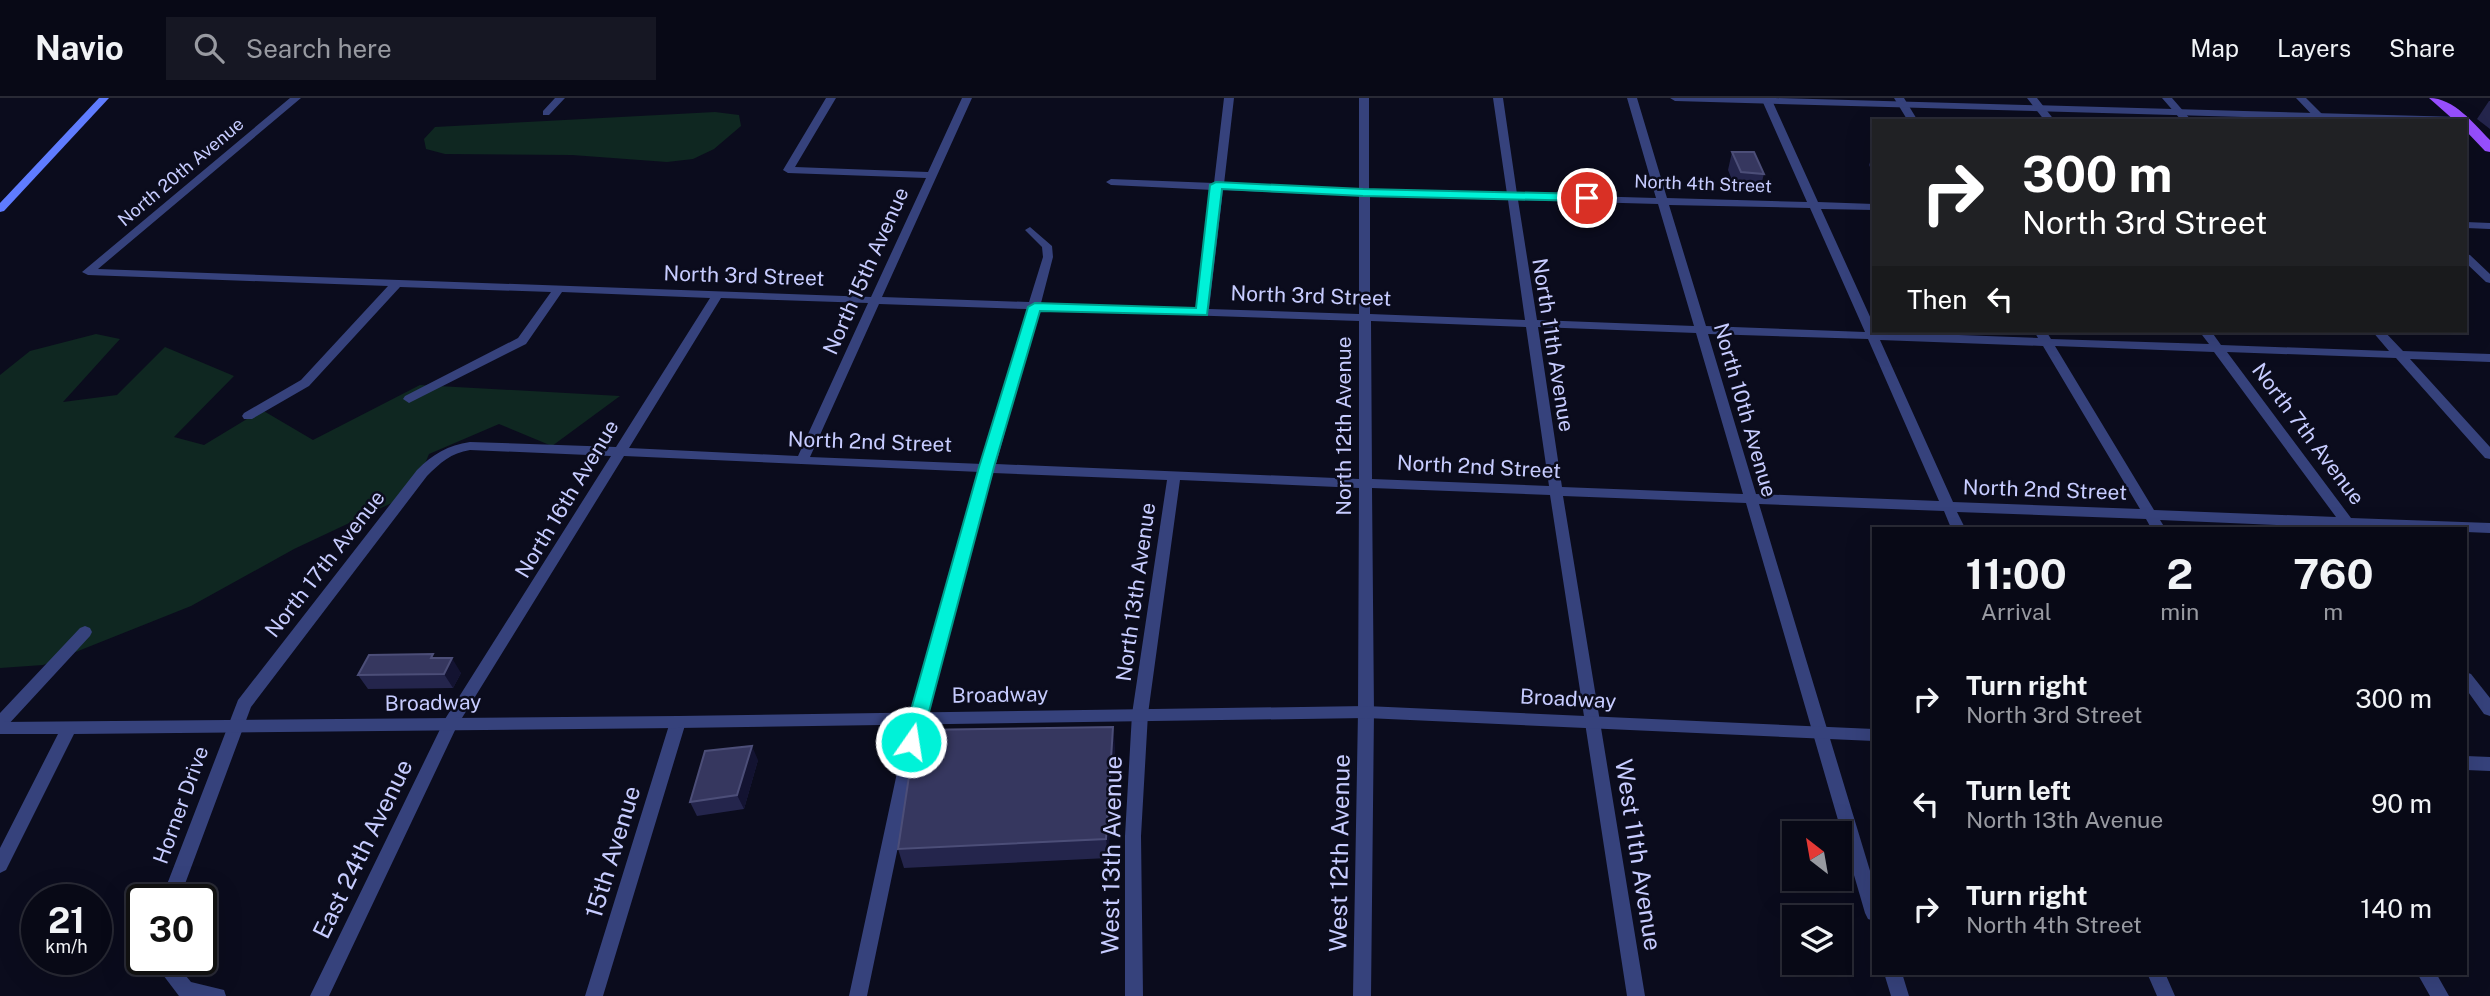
<!DOCTYPE html>
<html lang="en">
<head>
<meta charset="utf-8">
<style>
  :root { --surface:#080916; --page:#161723; --text:#f1f3f6; --muted:#989aa1; --line:#292a35 }
  body { margin:0; font-family:"Public Sans",sans-serif; background:var(--page); color:var(--text); height:100vh; display:flex; flex-direction:column; font-size:26px; white-space:nowrap }
  * { box-sizing:border-box; margin:0 }
  p { font-size:23px; color:var(--muted) }
  .icon { flex:none; width:38px; height:38px; fill:none; stroke:currentColor; stroke-width:2; stroke-linecap:round; stroke-linejoin:round }
  .map { position:relative; flex:1; overflow:hidden }
  .details { position:absolute; left:1872px; top:429px; width:595px; height:448px; display:flex; flex-direction:column; background:var(--surface); border-radius:0px; box-shadow:0 7px 28px #0002,0 0 0 2px var(--line) }
  .details>* { flex:none }
  .banner { position:absolute; left:1872px; top:21px; width:595px; height:214px; border-radius:0px; box-shadow:0 7px 28px #0002,0 0 0 2px var(--line); background:#202124; color:#fff; overflow:hidden }
  .needle { width:46px; rotate:329deg }
  .controls { position:absolute; left:1782px; top:723px; display:grid; gap:14px }
  .controls a { display:grid; place-items:center; width:70px; height:70px; border-radius:0px; background:var(--surface); box-shadow:0 7px 28px #0002,0 0 0 2px var(--line); font-size:35px }
  .speed { position:absolute; left:21px; top:786px; display:flex; gap:14px; font-size:35px; font-weight:700; text-align:center }
  .speed>* { display:grid; place-content:center; width:91px; height:91px; border-radius:50%; background:var(--surface); box-shadow:0 7px 28px #0002,0 0 0 2px var(--line); line-height:1 }
  .speed small { font-size:18px; font-weight:400 }
  .speed .limit { border:4px solid #111; border-radius:10px; background:#fff; color:#111 }
  .pin { position:absolute; display:grid; place-items:center; width:60px; height:60px; color:#fff; margin:-30px; border:4px solid #fff; border-radius:50%; box-shadow:0 2px 7px #0007 }
  .me { position:absolute; width:77px; margin:-38px; rotate:13deg; stroke-linejoin:round; filter:drop-shadow(0 0 5px #0008) }
  .turn { display:flex; align-items:center; gap:24px; height:147px; padding:0 35px; font-size:32px }
  .turn .icon { width:91px; height:91px; stroke-width:2.5 }
  .turn b { display:block; font-size:49px; line-height:60px }
  .then { display:flex; align-items:center; height:66px; padding:0 35px; background:#0003; gap:14px; font-size:26px }
  .eta { display:flex; justify-content:space-evenly; align-items:center; height:119px; text-align:center }
  .eta b { font-size:42px; font-weight:700; line-height:49px }
  ul { padding:0; list-style:none }
  li { display:flex; align-items:center; gap:21px; height:105px; padding:0 35px }
  li div { flex:1 }
  li b { display:block; font-size:26px }
  li em { font-style:normal }
  header { display:flex; align-items:center; gap:42px; box-sizing:border-box; height:98px; padding:0 35px; background:var(--surface); border-bottom:2px solid var(--line) }
  header strong { font-size:33px }
  nav { display:flex; gap:38px; margin-inline-start:auto; font-size:24px }
  .search { width:490px; height:63px; background:var(--page); display:flex; align-items:center; gap:18px; box-sizing:border-box; padding:0 24px; border-radius:0px; color:var(--muted); font-size:26px }
  .map>svg:first-child { display:block }
</style>
</head>
<body>
<header>
<strong>Navio</strong>
<div class="search"><svg class="icon" aria-label="search" viewBox="0 0 24 24"><circle cx="10" cy="10" r="6"/><path d="M15 15l6 6"/></svg>Search here</div>
<nav><a>Map</a><a>Layers</a><a>Share</a></nav>
</header>
<div class="map">
<svg width="2490" height="898" viewBox="0 0 2490 898">
  <rect width="100%" height="100%" fill="#0b0c1d"/>
  <path fill="#0f2721" d="M715,14L739,17L741,28L714,51L693,61L667,64L572,57L445,56L426,51L424,41L435,29Z
    M96,236L120,241L63,304L117,297L165,249L234,278L174,339L204,347L262,312L313,342L420,287L620,298L552,348L499,326L429,356L413,395L294,451L191,508L43,567L0,570V277L30,253Z"/>
  <g fill="none" stroke-linecap="round" stroke-linejoin="round">
    <path fill="#36427c" fill-rule="evenodd" d="M290,0H301L98,171L871,199L926,80L788,75L783,72L826,0H836L795,69L928,74L962,0H972L882,199L1029,204L1043,159L1042,149L1025,132L1030,129L1052,148L1053,159L1041,205L1198,210L1213,92L1111,87L1106,84L1111,81L1214,85L1224,0H1234L1224,86L1359,92V0H1369V92L1507,96L1493,0H1503L1517,96L1656,100L1627,0H1637L1667,100L1807,104L1761,0H1771L1818,104L1874,106V112L1821,111L1877,234L2038,240L2034,233H2046L2051,241L2209,246L2199,233H2211L2221,247L2389,253L2372,233H2384L2403,253L2490,256V264L2410,261L2490,349V361L2485,360L2396,260L2227,254L2351,420L2490,425V435L2466,434V430H2345L2160,422L2165,430H2151L2146,421L1957,414L1965,430H1951L1944,413L1759,406L1874,786V823L1868,821L1865,815L1746,405L1563,398L1645,898H1627L1550,397L1372,390L1374,614L1371,898H1353L1358,614L1359,390L1180,382L1148,616L1141,738L1143,898H1125V738L1132,616L1167,382L993,375L925,619L867,898H849L909,619L980,374L624,358L457,628L329,898H310L445,621L611,358L470,352C451,355 440,365 427,378L251,609L179,802H161L238,602L417,372C433,356 448,347 470,344L616,349L710,200L562,194L526,246L409,305L403,301L405,298L518,240L551,194L400,189L309,288L252,321H244L242,318L244,315L301,282L388,188L88,177L82,174ZM1223,92L1359,98V216L1209,211ZM1370,98L1508,102L1525,222L1370,216ZM1518,102L1658,106L1694,228L1537,222ZM1669,107L1810,110L1865,234L1706,228ZM721,200L868,205L798,358L629,350ZM879,206L1027,211L983,366L810,359ZM1039,212L1359,223V381L996,366ZM1371,223L1526,229L1549,388L1372,381ZM1538,229L1696,235L1743,396L1562,389ZM1708,236L1868,241L1939,403L1756,396ZM1880,242L2043,248L2140,411L1953,404ZM2055,248L2214,254L2336,419L2154,412Z
      M555,0H565L549,17H543V13Z
      M1894,0H1904L1918,23H1908Z
      M2027,0H2037L2055,23H2045Z
      M2162,0H2172L2192,23H2182Z
      M2296,0H2306L2329,23H2318Z
      M2466,124L2490,125V131L2466,130Z
      M2466,156L2470,157L2490,176V185L2486,184L2466,165Z
      M85,528L90,530L92,534L90,538L6,629L0,631V615L80,530Z
      M2466,574L2471,576L2490,600V618L2484,616L2466,591Z
      M678,618L684,620L686,624L603,898H585L670,624L672,620Z
      M151,861H172L191,884L224,892L226,898H179Z
      M1884,875H1902L1909,898H1891Z
      M2147,875H2165L2175,898H2157Z
      M2417,875H2436L2449,898H2430Z"/>
    <path fill="#36427c" fill-rule="evenodd" d="M1670,0H1775L2461,19L2466,22L2385,23L1675,3Z
      M1366,608L1874,631V643L1366,620L678,630L74,636L6,772L0,775V750L58,636H0V624L678,618Z
      M2466,658L2490,659V673L2466,672Z"/>
    <path fill="#5f7cff" fill-rule="evenodd" d="M99,0H109L4,113L0,114V105Z"/>
    <path fill="#984fff" fill-rule="evenodd" d="M2429,0C2454,0 2473,25 2490,42V54L2485,53L2466,33V23H2455Z"/>
  </g>
  <path fill="#24254c" d="M2489,3H2490V31L2477,21Z
    M1874,53V77L1869,67Z
    M1732,54L1764,76L1759,94L1736,92L1728,72Z
    M436,560L461,575L453,590L368,591L358,577Z
    M1115,648L1108,760L904,770L898,751Z
    M758,662L744,711L697,718L690,704Z"/>
  <path fill="#131331" d="M452,560L461,575L453,590L444,576Z
    M1113,629L1115,648L1108,760L1106,741Z
    M752,648L758,662L744,711L737,697Z"/>
  <path fill="#36375f" stroke="#4c4e78" stroke-width="2" d="M1732,54H1754L1764,76L1741,74Z
    M433,556L431,560H452L444,576L358,577L369,557Z
    M1113,629L1106,741L898,751L916,632Z
    M752,648L737,697L690,704L705,653Z"/>
  <path fill="#00f2d8" stroke="#009d8c" stroke-width="2" d="M1216,84L1363,91L1587,96L1592,100L1587,103L1363,98L1222,91L1207,217L1040,213L994,369L921,644L918,649L911,652L905,649L902,644L979,369L1028,209L1035,205L1196,210L1210,87Z"/>
  <g text-anchor="middle" stroke-width="5" stroke-linejoin="round" paint-order="stroke">
    <g font-size="18" fill="#c7ccff" stroke="#0b0c1d">
      <text transform="translate(181 74) rotate(-40)" y="6">North 20th Avenue</text>
      <text transform="translate(1703 86) rotate(2)" y="6">North 4th Street</text>
    </g>
    <g font-size="21" fill="#c7ccff" stroke="#0b0c1d">
      <text transform="translate(866 173) rotate(-66)" y="7">North 15th Avenue</text>
      <text transform="translate(744 178) rotate(2)" y="7">North 3rd Street</text>
      <text transform="translate(1311 198) rotate(2)" y="7">North 3rd Street</text>
      <text transform="translate(1553 247) rotate(81)" y="7">North 11th Avenue</text>
      <text transform="translate(1745 312) rotate(74)" y="7">North 10th Avenue</text>
      <text transform="translate(1344 328) rotate(-90)" y="7">North 12th Avenue</text>
      <text transform="translate(2308 336) rotate(53)" y="7">North 7th Avenue</text>
      <text transform="translate(870 344) rotate(2)" y="7">North 2nd Street</text>
      <text transform="translate(1479 369) rotate(3)" y="7">North 2nd Street</text>
      <text transform="translate(2045 392) rotate(2)" y="7">North 2nd Street</text>
      <text transform="translate(567 401) rotate(-59)" y="7">North 16th Avenue</text>
      <text transform="translate(325 466) rotate(-52)" y="7">North 17th Avenue</text>
      <text transform="translate(1136 494) rotate(-82)" y="7">North 13th Avenue</text>
      <text transform="translate(1000 597) rotate(-1)" y="7">Broadway</text>
      <text transform="translate(1568 601) rotate(3)" y="7">Broadway</text>
      <text transform="translate(433 605) rotate(-1)" y="7">Broadway</text>
      <text transform="translate(181 707) rotate(-70)" y="7">Horner Drive</text>
    </g>
    <g font-size="24" fill="#c7ccff" stroke="#0b0c1d">
      <text transform="translate(363 751) rotate(-64)" y="8">East 24th Avenue</text>
      <text transform="translate(613 754) rotate(-73)" y="8">15th Avenue</text>
      <text transform="translate(1340 755) rotate(-89)" y="8">West 12th Avenue</text>
      <text transform="translate(1112 757) rotate(-89)" y="8">West 13th Avenue</text>
      <text transform="translate(1638 757) rotate(81)" y="8">West 11th Avenue</text>
    </g>
  </g>
</svg>
<div class="controls">
<a><svg class="needle" viewBox="-14 -14 28 28"><path d="M0-13l5 13h-10z" fill="#e53935"/><path d="M0 13l5-13h-10z" fill="#989aa1"/></svg></a>
<a><svg class="icon" aria-label="layers" viewBox="0 0 24 24"><path d="M12 4l9 5-9 5-9-5zM3 14l9 5 9-5"/></svg></a>
</div>
<div class="speed"><div>21<small>km/h</small></div><div class="limit">30</div></div>
<div class="pin" style="left:1587px;top:100px;background:#d93025"><svg class="icon" aria-label="arrive" viewBox="0 0 24 24"><path d="M6 21V4h12l-3 4 3 4H6"/></svg></div>
<svg class="me" style="left:911px;top:644px" viewBox="-20 -20 40 40"><circle r="17" fill="#00f2d8" stroke="#fff" stroke-width="3"/><path d="M0-11L8 9 0 5-8 9z" fill="#fff"/></svg>
<div class="banner">
<div class="turn"><svg class="icon" aria-label="right" viewBox="0 0 24 24"><path d="M7 20v-9h11M14 6l5 5-5 5"/></svg><div><b>300 m</b>North 3rd Street</div></div>
<div class="then">Then<svg class="icon" aria-label="left" viewBox="0 0 24 24"><path d="M17 20v-9H6M10 6l-5 5 5 5"/></svg></div>
</div>
<section class="details">
<div class="eta">
<div><b>11:00</b><p>Arrival</p></div>
<div><b>2</b><p>min</p></div>
<div><b>760</b><p>m</p></div>
</div>
<ul>
<li><svg class="icon" aria-label="right" viewBox="0 0 24 24"><path d="M7 20v-9h11M14 6l5 5-5 5"/></svg><div><b>Turn right</b><p>North 3rd Street</p></div><em>300 m</em></li>
<li><svg class="icon" aria-label="left" viewBox="0 0 24 24"><path d="M17 20v-9H6M10 6l-5 5 5 5"/></svg><div><b>Turn left</b><p>North 13th Avenue</p></div><em>90 m</em></li>
<li><svg class="icon" aria-label="right" viewBox="0 0 24 24"><path d="M7 20v-9h11M14 6l5 5-5 5"/></svg><div><b>Turn right</b><p>North 4th Street</p></div><em>140 m</em></li>
</ul>
</section>
</div>
</body>
</html>
